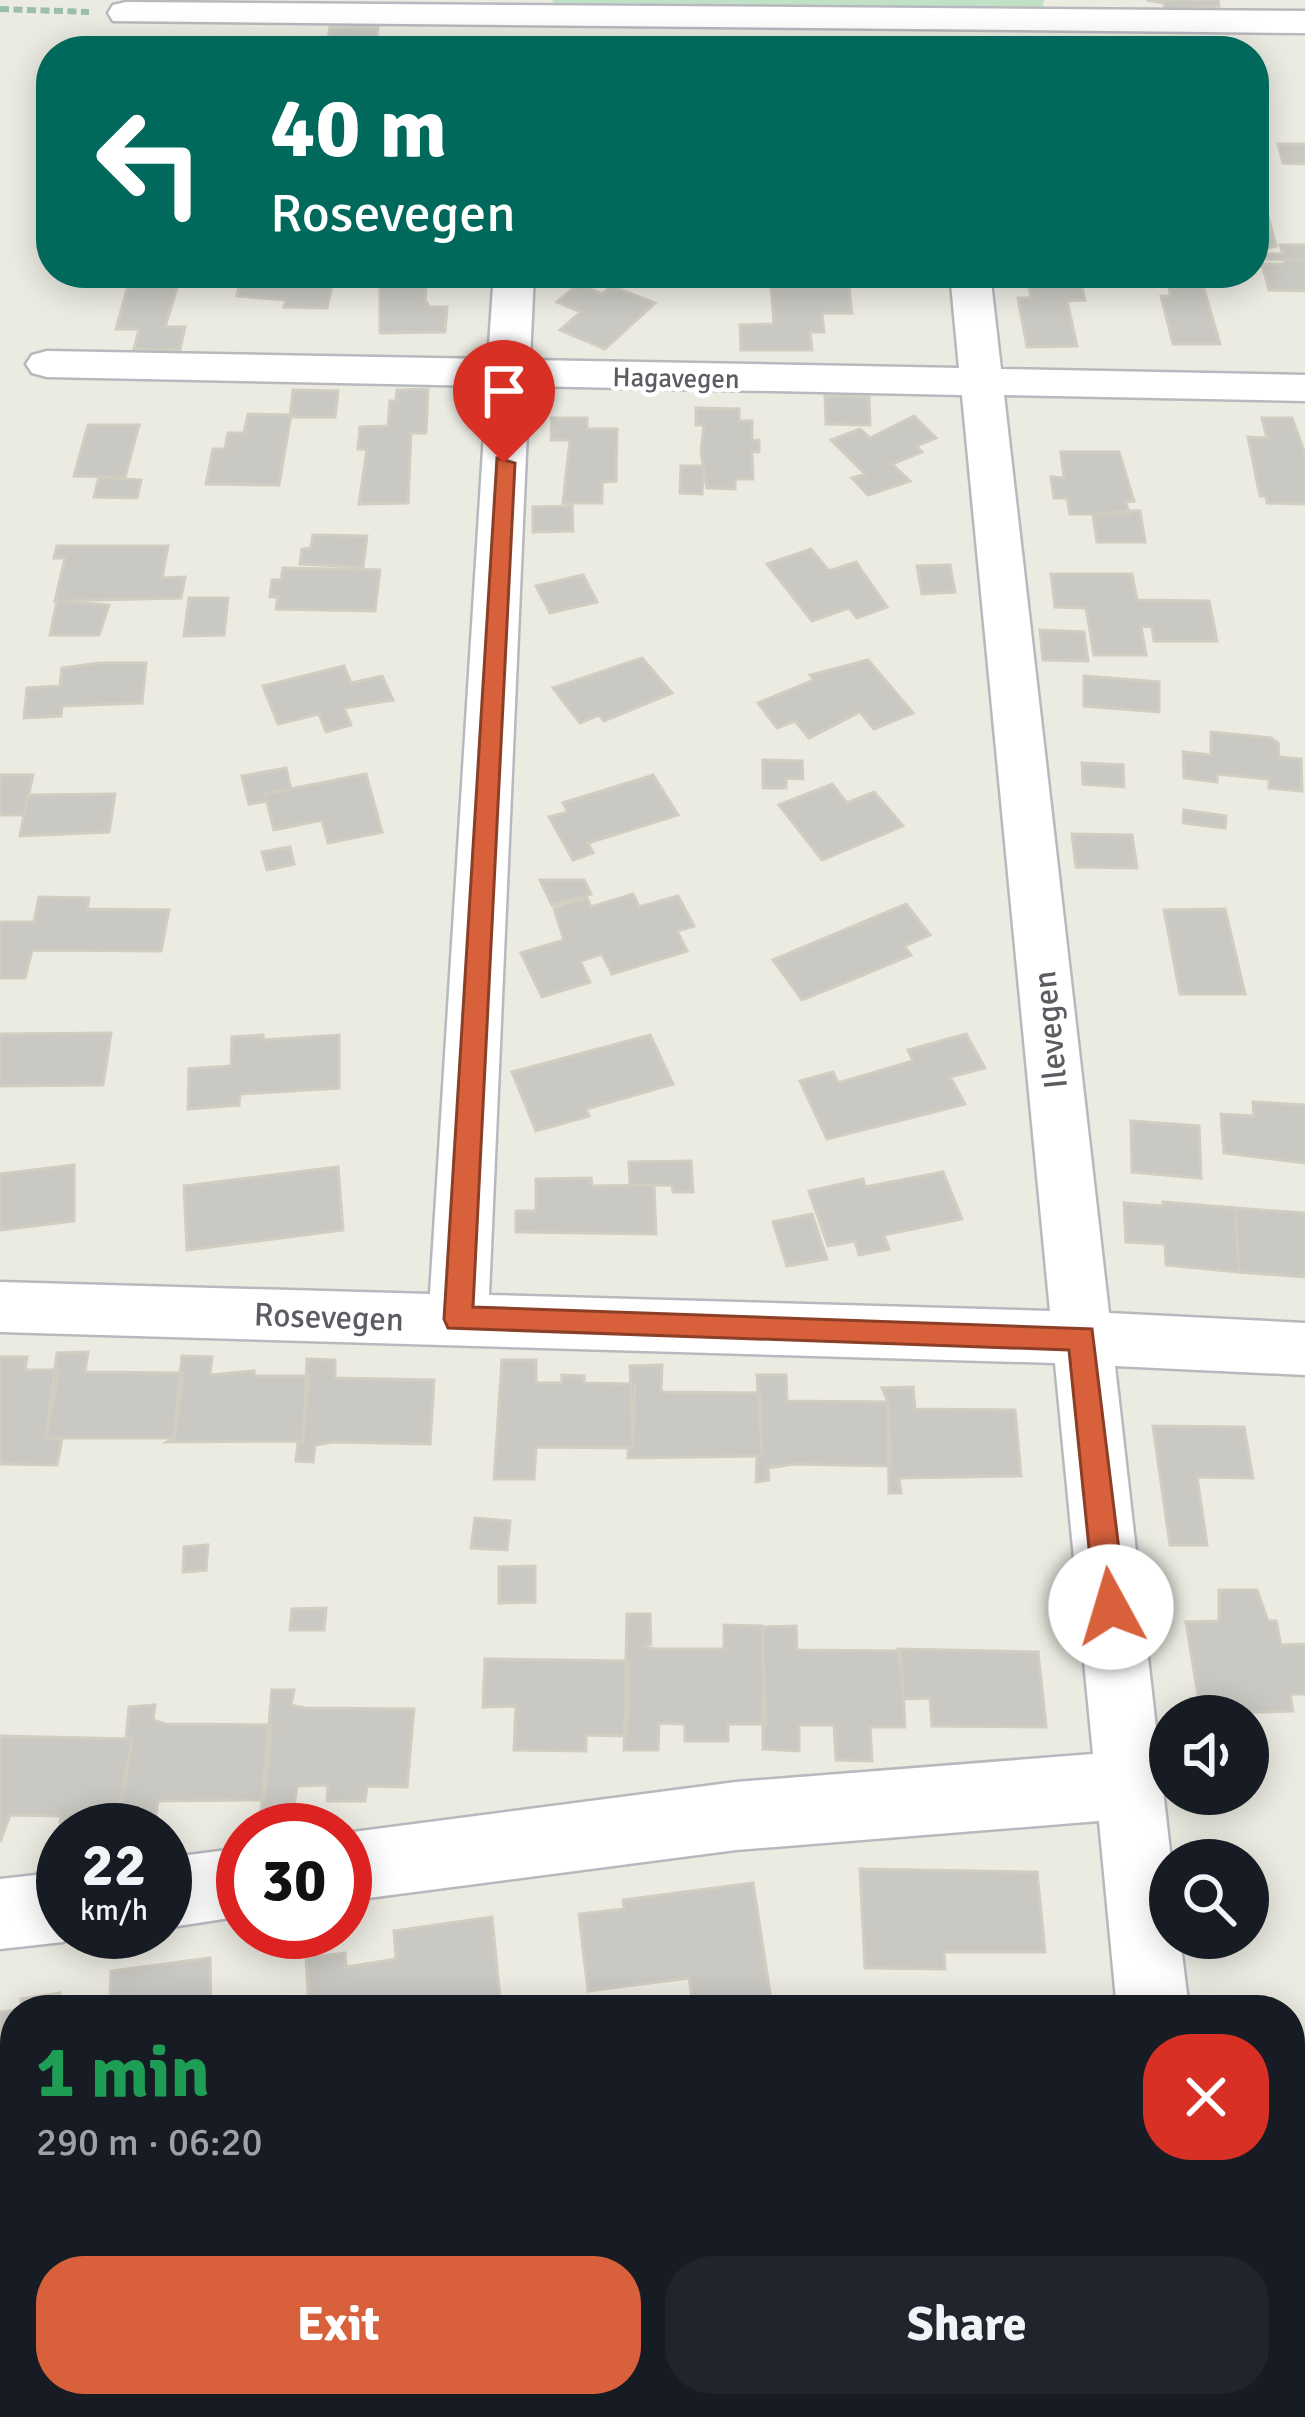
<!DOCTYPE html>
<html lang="en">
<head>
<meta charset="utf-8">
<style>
  :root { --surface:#171b24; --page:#20242c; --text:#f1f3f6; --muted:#9ea1a6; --accent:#d8613c }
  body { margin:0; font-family:Signika,sans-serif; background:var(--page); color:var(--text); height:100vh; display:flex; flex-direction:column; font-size:45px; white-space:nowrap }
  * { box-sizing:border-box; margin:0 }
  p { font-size:39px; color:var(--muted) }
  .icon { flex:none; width:66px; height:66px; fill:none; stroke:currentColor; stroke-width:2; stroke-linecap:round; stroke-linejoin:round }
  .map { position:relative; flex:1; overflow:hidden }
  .sheet { position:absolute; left:0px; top:1995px; width:1305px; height:423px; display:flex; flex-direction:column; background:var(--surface); border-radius:48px 48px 0 0; box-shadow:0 6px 30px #0003 }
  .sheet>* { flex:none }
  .guide { position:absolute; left:36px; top:36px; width:1233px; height:252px; border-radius:48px; box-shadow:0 6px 30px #0003; background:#00695c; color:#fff; overflow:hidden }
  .controls { position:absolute; left:1149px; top:1695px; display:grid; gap:24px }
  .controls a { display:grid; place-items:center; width:120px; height:120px; border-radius:50%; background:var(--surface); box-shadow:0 6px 30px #0003; font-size:60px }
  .speed { position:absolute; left:36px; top:1803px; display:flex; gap:24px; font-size:60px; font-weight:700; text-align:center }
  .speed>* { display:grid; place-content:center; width:156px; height:156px; border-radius:50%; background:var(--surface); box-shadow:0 6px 30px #0003; line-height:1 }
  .speed small { font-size:30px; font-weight:400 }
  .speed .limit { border:18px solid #d22; background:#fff; color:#111 }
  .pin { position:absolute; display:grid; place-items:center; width:102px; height:102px; color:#fff; margin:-123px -51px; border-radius:50% 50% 50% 0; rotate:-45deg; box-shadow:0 0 12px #0007 }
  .pin .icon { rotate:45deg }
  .me { position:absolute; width:132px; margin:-66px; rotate:354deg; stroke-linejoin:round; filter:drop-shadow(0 0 9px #0008) }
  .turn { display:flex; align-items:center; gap:42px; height:252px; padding:0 36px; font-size:54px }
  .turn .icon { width:156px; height:156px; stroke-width:2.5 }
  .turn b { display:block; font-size:84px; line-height:102px }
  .round { display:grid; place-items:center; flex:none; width:126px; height:126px; border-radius:48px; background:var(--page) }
  .overview { display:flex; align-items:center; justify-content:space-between; height:204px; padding:0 36px }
  h1 { font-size:72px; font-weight:700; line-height:90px; color:#1e9e55 }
  .button { display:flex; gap:24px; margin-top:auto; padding:24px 36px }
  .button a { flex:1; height:138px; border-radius:48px; background:var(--accent); color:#fff; font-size:48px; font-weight:700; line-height:138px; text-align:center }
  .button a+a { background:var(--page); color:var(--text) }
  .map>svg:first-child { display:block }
</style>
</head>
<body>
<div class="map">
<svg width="1305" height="2417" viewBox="0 0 1305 2417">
  <rect width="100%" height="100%" fill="#ecebe2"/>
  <path fill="#c1e1c6" d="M552,0H1044L1041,16L566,23Z"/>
  <path fill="#c9c8c2" stroke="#d0cec1" stroke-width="3" d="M1147,0H1218L1219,6L1165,10L1164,3Z
    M330,27H378L376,45H327Z
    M774,40L846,42V51H773Z
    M224,42L223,51H181L182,43Z
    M1278,144H1305V164L1283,163Z
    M1254,209H1266L1276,246L1254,251Z
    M1280,245H1305V260L1263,259L1262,254H1283Z
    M1284,260H1305V291L1269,290L1262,264H1285Z
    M242,273H335L327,308L284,307L286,300L237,296Z
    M404,273H439L438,279H427L425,299L429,307H447L445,332L380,333V277Z
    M1118,273H1156L1159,286H1120Z
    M131,275H181L165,327H185L180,350L134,349L139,329H116Z
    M1080,279L1085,300L1067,301L1077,346L1027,347L1018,298H1031L1028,280Z
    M1201,279L1220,344H1173L1161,296H1171L1167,280Z
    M578,284L602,294L611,286L655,303L605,349L560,330L581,312L557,302Z
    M771,287H849L852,313H822L824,332H810L812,350H741L740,325L774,324Z
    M428,389L426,433H411L408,503L359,504L367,449H358L360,427L388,426L390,401H396L397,390Z
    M293,390L338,391L335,417H290Z
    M825,396L869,397L870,425L826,424Z
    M696,408L739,409V421H752V441L759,440V452H752L753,479H735V489L707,488L701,452L704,425H696Z
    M248,414L291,415L279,485L206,484L213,449H225L228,433H244Z
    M914,416L936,438L916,446L922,452L892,464L910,481L868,495L852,478L865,474L831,440L860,429L870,438Z
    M552,418H587V429H617L616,481L602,482V503H563L570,440H551Z
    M1262,418H1292L1305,454V504L1267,503L1266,496H1260L1248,437L1267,438Z
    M88,425H139L125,477L74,476Z
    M1061,452H1119L1134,501L1126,502L1129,514H1070L1067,498H1054L1051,477L1064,478Z
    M681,466H704L702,494L680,493Z
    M99,477L141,480L137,498L94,497Z
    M572,506L573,531L533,532V507Z
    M1128,511H1140L1145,542H1097L1093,514Z
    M313,535L367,536L363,567L300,564L302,549L311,548Z
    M57,546H168L162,578L185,577L181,598L55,601L65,558H54Z
    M811,549L829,571L856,562L887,607L857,618L849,608L812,621L767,564Z
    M950,565L955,592L922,594L917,566Z
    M283,568L380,570L375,611L276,609L278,597H270L272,580H281Z
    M1051,574H1132L1137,600L1209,601L1217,641H1154L1152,627L1141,626L1146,655H1094L1086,608L1055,607Z
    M583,575L597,602L550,613L536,586Z
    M189,598H228L224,635L184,636Z
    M57,601L109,605L99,635H50Z
    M1040,630L1084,632L1088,661L1043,660Z
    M642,658L672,693L604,721L599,715L580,723L553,688Z
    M868,660L913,713L874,729L860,712L809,738L795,721L777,728L758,703L814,680L810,675Z
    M99,663H146L142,703L62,706L61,716L24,718L27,688L60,686L62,668Z
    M344,666L351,683L382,676L393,700L344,708L351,725L326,732L319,714L278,724L263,686Z
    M1084,676L1159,682V712L1084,706Z
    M1211,732L1271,738L1278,743L1279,757L1301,759L1302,791L1269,788V779L1217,774V782L1184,778L1183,752L1211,755Z
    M763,760L802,761L803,779L786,778V788H763Z
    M1082,763L1123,765L1124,787L1083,784Z
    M286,768L291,789L265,794L267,801L249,804L242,776Z
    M366,774L382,832L328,843L322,820L274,830L265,794Z
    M0,775H33L24,815H0Z
    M653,775L678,815L588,843L593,853L573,860L549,817L568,812L563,803Z
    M832,784L847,803L874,792L903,826L822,860L779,805Z
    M115,794L109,832L20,836L28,795Z
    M1184,810L1226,816L1225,828L1183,823Z
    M1072,834L1132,835L1137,868L1076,867Z
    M290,847L294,864L267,870L262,852Z
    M540,880H584L591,894L552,905Z
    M633,894L639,907L678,896L694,926L677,931L687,951L612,974L602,954L580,961L590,982L542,997L521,953L564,940L554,908L587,898L591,907Z
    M39,897L89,898L87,909L169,910L161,951L32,950L25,978H0V922H34Z
    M906,904L930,935L904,946L911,955L846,982L802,1000L773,960Z
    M1225,909L1245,994H1180L1164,910Z
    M111,1033L103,1085L0,1086V1034Z
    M966,1034L985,1068L950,1077L965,1104L827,1139L800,1081L833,1072L838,1083L913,1061L908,1050Z
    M263,1035V1040L339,1035V1088L240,1094L239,1105L188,1109L189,1069L231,1066L232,1037Z
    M650,1035L673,1084L586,1109L589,1116L536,1131L512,1072Z
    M1253,1102L1305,1105V1163L1224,1153L1221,1114L1254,1116Z
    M1131,1121L1199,1126L1201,1178L1132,1172Z
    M691,1161L693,1192H673L672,1185H630L629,1162Z
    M74,1165V1221L0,1230V1174Z
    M338,1167L343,1230L187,1250L184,1186Z
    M943,1172L962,1219L884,1235L889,1249L859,1255L855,1241L828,1246L809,1191L863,1179L865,1187Z
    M591,1178L592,1186L654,1185L656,1234L516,1232V1211H536V1179Z
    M1163,1202L1235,1208L1239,1272L1166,1265L1165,1244L1126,1242L1124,1203L1163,1206Z
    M1235,1208L1305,1213V1277L1239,1272Z
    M812,1214L827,1259L787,1266L773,1222Z
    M88,1352L85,1372L184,1373L174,1438H46L57,1353Z
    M182,1356L212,1357L210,1375L254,1371V1376H309L302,1441L167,1442L174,1438Z
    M0,1357H27L25,1370H59L46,1438L62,1439L57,1465L0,1464Z
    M307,1359L335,1360V1378L434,1380L430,1444L333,1442L315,1445L313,1462L296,1461L298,1442L303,1443Z
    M502,1360H536V1383H562V1375L584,1376V1383L635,1384L633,1448L536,1447L534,1479H494Z
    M662,1365L661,1392L760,1393L762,1456L628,1458V1447L633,1448L630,1366Z
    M757,1375H786L787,1401L888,1402L891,1466L793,1464L768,1468L769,1480L756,1482L757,1456H762Z
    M913,1387L915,1409L1015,1410L1021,1476L899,1478L901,1493H889L888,1402L882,1388Z
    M1153,1426L1244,1427L1253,1478L1197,1477L1207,1545H1170Z
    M475,1518L510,1521L507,1550L471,1548Z
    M208,1545L206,1570L183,1572L184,1547Z
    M535,1566V1602L499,1603V1567Z
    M1219,1590H1257L1268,1621H1276L1281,1645L1305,1644V1694H1290L1293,1711L1201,1714L1186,1622L1219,1621Z
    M326,1608L324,1630H290L292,1609Z
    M627,1614H650L651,1644L645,1647L655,1649H724V1625L762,1626L766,1724H728V1741H685V1724L659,1723L658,1750H624Z
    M796,1626L797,1650L901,1651L905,1727H870L872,1761L836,1760L834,1725H799V1751L763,1749V1627Z
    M898,1649L1038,1652L1046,1727L932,1726L930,1698L904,1699Z
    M485,1659L629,1661L627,1736L586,1735V1751L514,1750L516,1706L483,1707Z
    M272,1690H294L291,1705L305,1708L414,1709L407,1787L367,1786L365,1801H327L328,1785L297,1786L293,1813L261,1811Z
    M155,1705L153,1720L165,1724L272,1725L264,1800L158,1801L154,1827L115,1828L132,1739H126L129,1707Z
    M0,1736L132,1739L120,1816H82L81,1823H60L61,1816L10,1815L0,1842Z
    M860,1869L1037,1872L1045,1952H944L945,1969L865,1968Z
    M753,1883L771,1999L694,2010L689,1978L588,1991L579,1914L624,1909L623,1900Z
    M492,1917L501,2010H309L306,1958L345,1953L346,1967L396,1959L394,1931Z
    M210,1958L211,2010H21V1999L60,1993V2009L110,2002L111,1971Z
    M15,2010V2071L0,2073V2012Z
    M464,2403H586V2417H465Z
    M1008,2403H1119L1122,2417H1011Z"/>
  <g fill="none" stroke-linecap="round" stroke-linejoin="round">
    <g stroke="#b8b9be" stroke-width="5">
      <path id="minor" d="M126,2L1305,11V33L113,21L108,13L113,5Z
        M494,273H534L530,360L959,368L950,273H990L1001,369L1305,375V401L1004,395L1109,1313L1305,1323V1375L1115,1366L1171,1860L1170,1938H1180L1189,2010H1117L1099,1821L736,1850L345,1901V1833L736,1782L1093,1754L1055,1363L0,1332V1282L430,1294L487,386L47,377L32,373L26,364L32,355L47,351L488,359ZM529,386L962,395L1050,1311L489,1295Z
        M243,1848V1916L165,1928V1858Z
        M63,1872V1932H86L63,1942L0,1949V1879Z"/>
    </g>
    <g stroke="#b6b8bd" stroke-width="4">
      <path id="secondary" d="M1290,2157L1305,2159V2245L1290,2243Z
        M15,2302V2393L0,2399V2309Z"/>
    </g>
    <path stroke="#99bfaa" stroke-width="6" stroke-dasharray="9 4.5" stroke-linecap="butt" d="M0,9L89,12"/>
    <path stroke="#99bfaa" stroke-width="9" stroke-dasharray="15 8" stroke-linecap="butt" d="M72,2417L105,2403
      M264,2417L270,2403"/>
    <use href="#minor" fill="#fff" fill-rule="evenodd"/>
    <use href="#secondary" fill="#fff" fill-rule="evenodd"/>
  </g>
  <path fill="#d8613c" stroke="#8c3f27" stroke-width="3" d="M497,458L515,463L473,1307L1092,1329L1126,1607L1121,1617L1111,1621L1100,1617L1095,1607L1069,1350L448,1328L444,1319Z"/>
  <g text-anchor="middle" stroke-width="9" stroke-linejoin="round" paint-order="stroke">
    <g font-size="27" fill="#5b5d62" stroke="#fff">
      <text transform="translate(676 378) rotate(1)" y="9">Hagavegen</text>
    </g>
    <g font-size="33" fill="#5b5d62" stroke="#fff">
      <text transform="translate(1049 1030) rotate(-96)" y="12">Ilevegen</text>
      <text transform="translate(329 1316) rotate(2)" y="12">Rosevegen</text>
    </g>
  </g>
</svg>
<div class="controls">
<a><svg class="icon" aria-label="sound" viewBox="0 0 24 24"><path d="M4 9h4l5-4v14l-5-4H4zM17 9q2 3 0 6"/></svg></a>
<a><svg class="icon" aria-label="search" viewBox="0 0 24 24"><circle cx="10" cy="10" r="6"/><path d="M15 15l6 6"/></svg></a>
</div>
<div class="speed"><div>22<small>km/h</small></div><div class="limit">30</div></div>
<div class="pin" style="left:504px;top:463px;background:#d93025"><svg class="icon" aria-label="arrive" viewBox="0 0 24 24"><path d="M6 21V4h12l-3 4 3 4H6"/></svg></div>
<svg class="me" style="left:1111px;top:1607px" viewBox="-20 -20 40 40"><circle r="19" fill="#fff"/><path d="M0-13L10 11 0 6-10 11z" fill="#d8613c"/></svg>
<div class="guide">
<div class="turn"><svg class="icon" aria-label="left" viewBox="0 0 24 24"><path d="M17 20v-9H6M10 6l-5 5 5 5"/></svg><div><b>40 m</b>Rosevegen</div></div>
</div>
<section class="sheet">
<div class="overview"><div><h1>1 min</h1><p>290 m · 06:20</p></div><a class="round" style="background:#d93025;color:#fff"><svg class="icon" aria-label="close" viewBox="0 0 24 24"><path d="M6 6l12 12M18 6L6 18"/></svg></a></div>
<div class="button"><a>Exit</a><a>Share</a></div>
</section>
</div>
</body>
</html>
